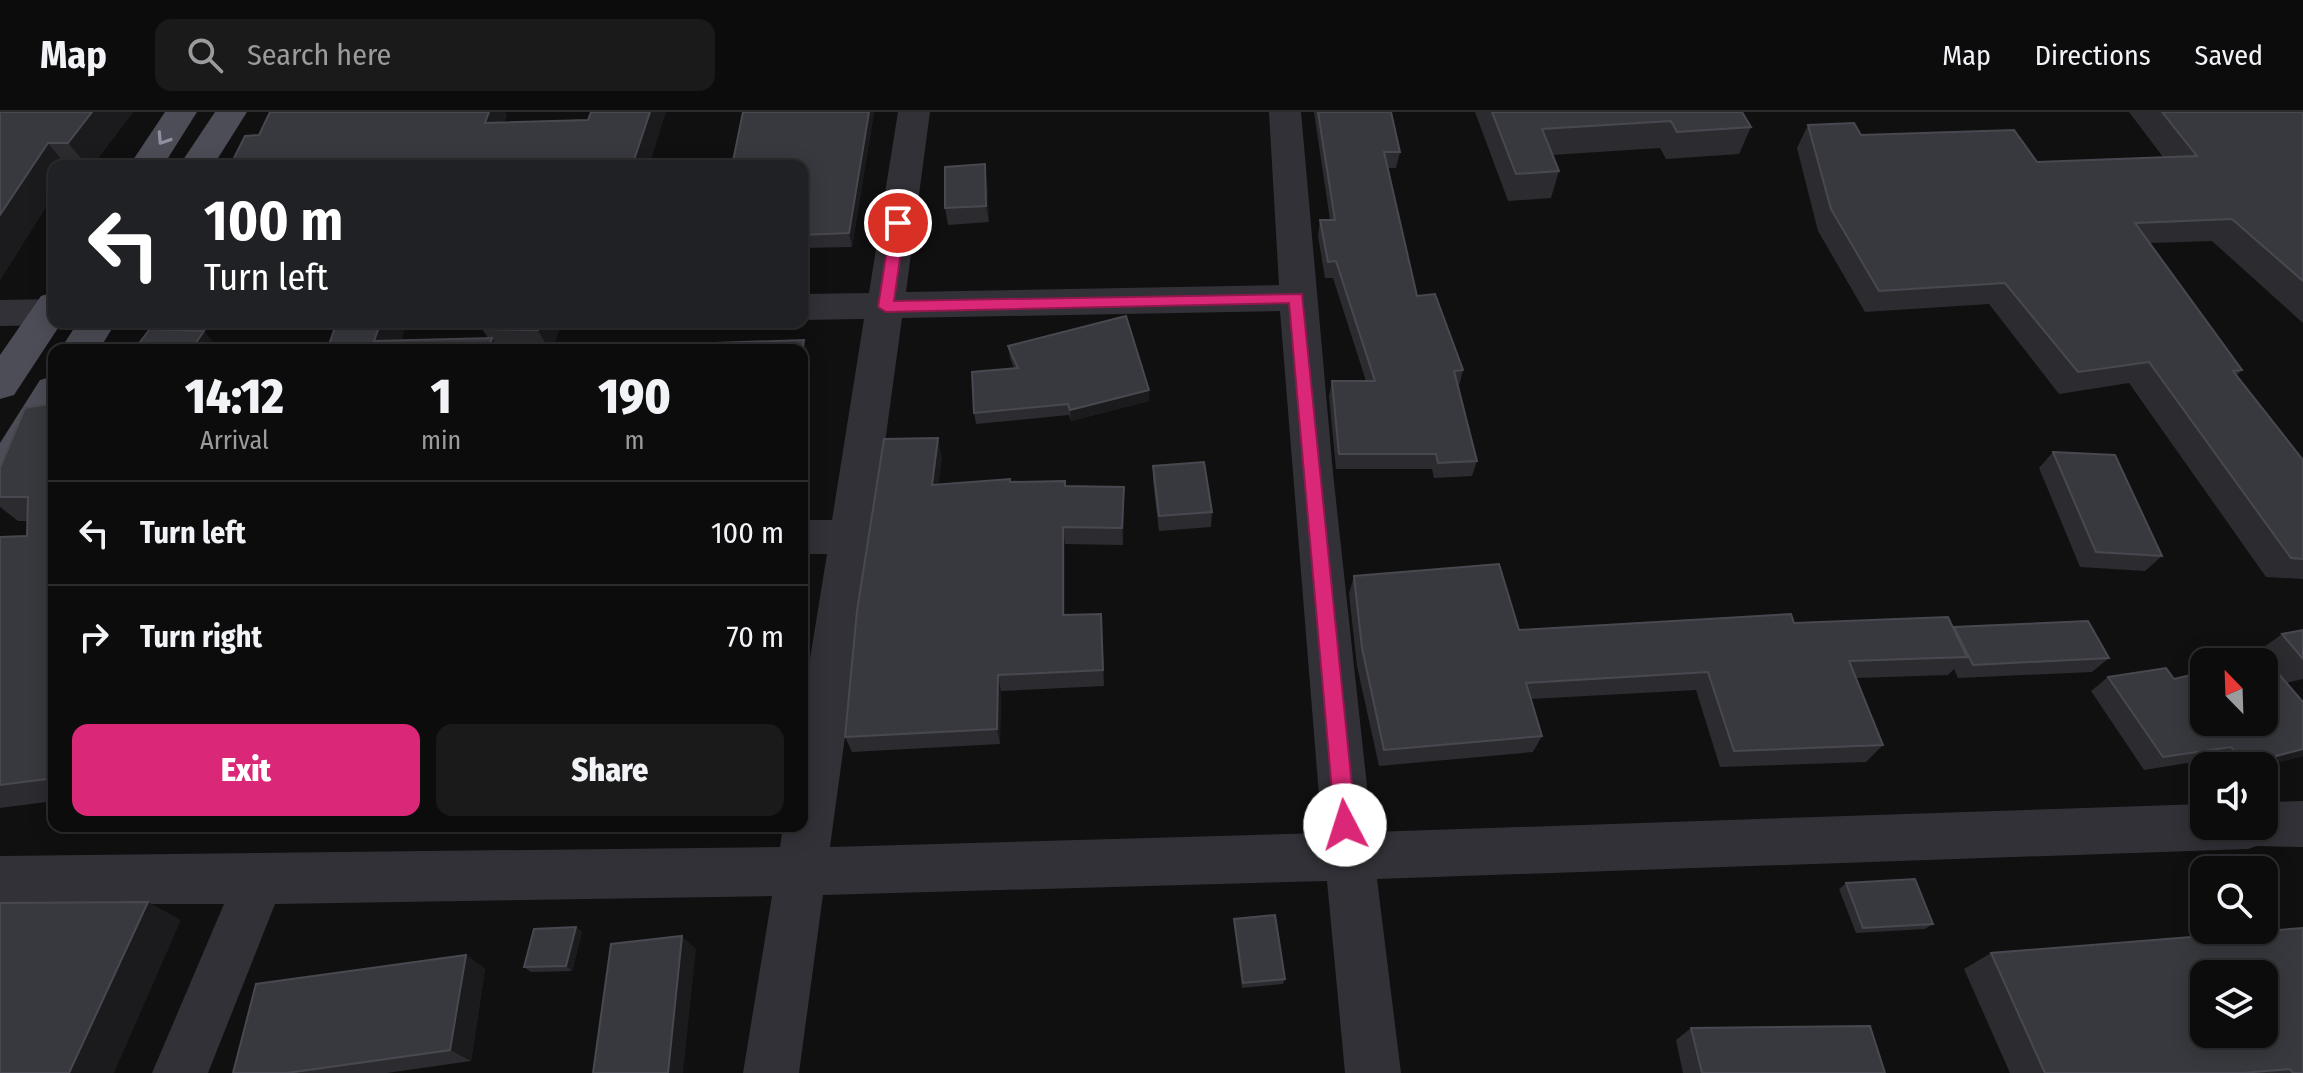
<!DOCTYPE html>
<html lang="en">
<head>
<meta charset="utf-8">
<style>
  :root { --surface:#0c0c0d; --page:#1a1a1b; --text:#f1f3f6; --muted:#9a9b9d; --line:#2c2c2e; --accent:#db2777 }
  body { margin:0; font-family:"Fira Sans Condensed",sans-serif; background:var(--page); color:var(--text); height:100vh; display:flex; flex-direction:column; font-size:30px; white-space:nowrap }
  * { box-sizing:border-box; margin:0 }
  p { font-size:26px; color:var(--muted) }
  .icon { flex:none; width:44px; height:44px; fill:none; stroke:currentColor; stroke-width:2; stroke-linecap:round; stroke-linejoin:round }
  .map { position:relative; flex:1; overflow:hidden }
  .drawer { position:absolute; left:48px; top:232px; width:760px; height:488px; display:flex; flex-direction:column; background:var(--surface); border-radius:16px; box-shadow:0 4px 20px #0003,0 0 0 2px var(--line) }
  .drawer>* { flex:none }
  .guide { position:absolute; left:48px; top:48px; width:760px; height:168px; border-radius:16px; box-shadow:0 4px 20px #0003,0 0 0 2px var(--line); background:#202124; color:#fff; overflow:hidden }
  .needle { width:52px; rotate:337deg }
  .tools { position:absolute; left:2190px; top:536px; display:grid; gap:16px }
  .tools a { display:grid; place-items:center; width:88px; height:88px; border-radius:16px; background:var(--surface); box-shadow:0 4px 20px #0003,0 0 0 2px var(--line); font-size:40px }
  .pin { position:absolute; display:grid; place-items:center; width:68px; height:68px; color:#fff; margin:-34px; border:4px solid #fff; border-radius:50%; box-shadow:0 2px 8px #0007 }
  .me { position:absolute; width:88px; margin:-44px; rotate:355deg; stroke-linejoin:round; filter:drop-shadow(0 0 6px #0008) }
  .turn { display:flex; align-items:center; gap:28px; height:168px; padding:0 24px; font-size:36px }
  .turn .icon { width:104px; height:104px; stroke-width:2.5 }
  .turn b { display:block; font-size:56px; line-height:68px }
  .eta { display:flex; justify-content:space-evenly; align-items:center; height:136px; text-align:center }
  .eta b { font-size:48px; font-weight:800; line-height:56px }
  .button { display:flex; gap:16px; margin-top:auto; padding:16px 24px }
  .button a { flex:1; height:92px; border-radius:16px; background:var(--accent); color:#fff; font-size:32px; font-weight:800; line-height:92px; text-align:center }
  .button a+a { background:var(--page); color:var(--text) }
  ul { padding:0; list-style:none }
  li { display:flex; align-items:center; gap:24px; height:104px; padding:0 24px; border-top:2px solid var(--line) }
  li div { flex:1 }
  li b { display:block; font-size:30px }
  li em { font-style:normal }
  header { display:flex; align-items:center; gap:48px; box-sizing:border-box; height:112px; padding:0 40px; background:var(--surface); border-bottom:2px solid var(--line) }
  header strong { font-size:38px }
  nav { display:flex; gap:44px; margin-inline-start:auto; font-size:28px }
  .search { width:560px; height:72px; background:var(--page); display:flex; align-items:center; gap:20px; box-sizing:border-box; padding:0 28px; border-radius:16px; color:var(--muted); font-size:30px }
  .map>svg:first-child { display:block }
</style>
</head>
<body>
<header>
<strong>Map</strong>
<div class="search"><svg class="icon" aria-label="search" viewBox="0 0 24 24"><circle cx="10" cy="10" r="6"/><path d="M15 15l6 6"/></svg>Search here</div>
<nav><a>Map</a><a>Directions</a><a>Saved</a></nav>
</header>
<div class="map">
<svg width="2303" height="961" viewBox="0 0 2303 961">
  <rect width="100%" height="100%" fill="#101011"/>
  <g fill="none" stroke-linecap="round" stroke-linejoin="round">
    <path fill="#313137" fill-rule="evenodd" d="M898,0H930L906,180L1279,173L1269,0H1301L1333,361L1372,720L2204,692V714H2264V690L2303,689V735L2257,734L2248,737L1377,767L1401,961H1345L1327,769L823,783L799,961H743L772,784L275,792L208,961H152L224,792H0V744L780,735L783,714H802V596L827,442H802V408H832L864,207L802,208V182L869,181ZM1280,199L1322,721L830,735L902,206Z
      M54,187V210H65L54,213L0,214V188Z"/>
    <path fill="#4c4d56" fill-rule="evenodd" d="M165,0H197L163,54H129Z
      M215,0H247L213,54H179Z
      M54,180V210H62L14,283L0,287V243L41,184Z
      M78,210H116L99,238H60Z
      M54,264V311L15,376L0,381V331L40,268Z"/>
  </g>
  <path fill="#2c2c30" d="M0,0H133L92,54H54V82L0,168Z
    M743,0H874L852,135L802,136V54Z
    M1314,0H1391L1400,40L1396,56H1388L1417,184L1463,258L1459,274L1477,349L1472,364L1434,366L1432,357H1336L1329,284L1332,269H1366L1333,166H1325L1318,124L1320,108H1330Z
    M1475,0H1742L1751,15L1739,42L1666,47L1660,36L1552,43L1559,59L1551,86L1508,89Z
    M2129,0H2303V211L2212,129L2150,131L2242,258L2237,263L2303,348V467L2266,465L2129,271L2059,282L1989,192L1865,200L1818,119L1797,36L1808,13L2037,50L2163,45Z
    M987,69L989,110L948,113L945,96Z
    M485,210H562L552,238H327L406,213L401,229L488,226L482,217Z
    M1008,234L1149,289L1071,309L1069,303L976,312L974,301L1014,256L1010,246Z
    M54,291V689L0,696V425L27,424V409H18L0,395V356Z
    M2053,340L2162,444L2145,459L2080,455L2039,356Z
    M942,345L938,373L1010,370L1066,374L1124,375L1123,433L1065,432V503L1101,502L1104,574L1001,579L1000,632L852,640L845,625Z
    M1153,354L1212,400L1211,415L1159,419L1153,369Z
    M1354,464L1519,518L1794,511L1953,516L1954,515L2109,546L2092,560L1958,566L1954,557L1948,563L1856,566L1883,633L1866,650L1720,655L1696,578L1531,587L1542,624L1533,640L1379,654L1357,554L1349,482Z
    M2303,518V567L2286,571L2303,644L2264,654H2217L2212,647L2144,658L2091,579L2108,565L2174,567L2260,546L2256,541L2282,522Z
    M1846,771L1933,812L1925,817L1856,821L1839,777Z
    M1234,807L1285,867L1283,872L1242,876L1234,812Z
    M576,815L582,820L572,859L531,860L524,855Z
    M1991,841L2303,961H2010L1964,857Z
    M466,843L485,857L471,949L387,961H233Z
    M1691,916L1885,961H1683L1676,928Z"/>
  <path fill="#1b1b1e" d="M92,0H133L92,54H88L68,31Z
    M489,0H505L507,4L497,35L485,11Z
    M650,0H666L649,54H632Z
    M869,0H874L852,135L849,121Z
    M48,31L67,54H54V82L0,168V103Z
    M985,52L987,69L989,110L986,94Z
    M381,210H404L406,213L398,238L374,229Z
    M540,210H562L552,238H549L538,218Z
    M204,219L220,238H191Z
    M492,226L499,238H488Z
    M804,228L809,244L802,288V238Z
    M1149,278V289L1071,309L1070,298Z
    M938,326L942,345L936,391L932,373Z
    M1124,375V393L1123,433L1122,416Z
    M1063,415L1065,432V520L1063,503Z
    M998,563L1001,579L1000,632L997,617Z
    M2303,637V644L2264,654H2242L2245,652Z
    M148,790L181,808L114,961H69Z
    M576,815L582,820L572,859L566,854Z
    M682,824L696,837L683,961H668Z
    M466,843L485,857L471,949L450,938Z"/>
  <path fill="#38393e" stroke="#484950" stroke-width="2" fill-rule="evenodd" d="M0,0H92L68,31H48L0,103Z
    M270,0H489L485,11L588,8L591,0H650L632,54H230L245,24L259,23Z
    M743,0H869L849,121L802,123V54H732Z
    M1318,0H1391L1400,40H1384L1417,184L1435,182L1463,258L1454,259L1477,349L1438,351L1436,342H1339L1332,269H1375L1336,149L1328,150L1320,108H1335Z
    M1492,0H1742L1751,15L1677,20L1671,9L1542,17L1559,59L1516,62Z
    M2162,0H2303V169L2232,107L2135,111L2242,258L2233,259L2303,348V447L2291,446L2149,250L2078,260L2005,171L1879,179L1831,97L1808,13L1854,11L1861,23L2014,18L2037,50L2197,44Z
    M985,52L986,94L945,96V55Z
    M1126,204L1149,278L1070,298L1068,292L974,301L972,260L1018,256L1008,234Z
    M337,210H381L374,229L492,226L488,238H327Z
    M485,210H540L538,218L482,217Z
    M150,217L204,219L191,238H134Z
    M804,228L802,238H713L715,231Z
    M54,291V666L0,673V425L27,424L28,385H0V356L25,296Z
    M938,326L932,373L1010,367V370L1065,369V374L1124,375L1122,416L1063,415V503L1101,502L1103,558L998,563L997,617L845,625L857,499L884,327Z
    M2053,340L2115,343L2162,444L2096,440Z
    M1204,350L1212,400L1159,404L1153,354Z
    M1499,452L1519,518L1791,502L1794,511L1948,505L1967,545L1849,549L1883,633L1734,639L1708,560L1526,571L1542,624L1384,638L1362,536L1354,464Z
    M2088,509L2109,546L1973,553L1954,515Z
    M2303,518V547L2282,522Z
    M2264,545L2303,590V637L2245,652L2231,635L2163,645L2108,565L2166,556L2174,567L2204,560V610H2264V550H2245Z
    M1915,767L1933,812L1863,816L1846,771Z
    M148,790L69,961H0V791Z
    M1275,803L1285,867L1243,871L1234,807Z
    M576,815L566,854L524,855L534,817Z
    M2303,816V961H2293L2290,957L2242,961H2045L1991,841ZM2204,862H2264V922H2204Z
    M682,824L668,961H593L611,832Z
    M466,843L450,938L287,961H233L256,872Z
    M1870,914L1885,961H1702L1691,916Z"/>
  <defs><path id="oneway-chevron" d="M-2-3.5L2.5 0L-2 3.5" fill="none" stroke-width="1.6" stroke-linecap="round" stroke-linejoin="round" transform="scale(2)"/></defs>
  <use stroke="#8f91a0" href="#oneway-chevron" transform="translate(163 27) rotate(123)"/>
  <path fill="#db2777" stroke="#8e194d" stroke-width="2" d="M898,107L905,111L894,189L1302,182L1356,713L1353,720L1345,722L1338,720L1335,713L1289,191L886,200L878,195L891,111Z"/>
</svg>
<div class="tools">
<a><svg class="needle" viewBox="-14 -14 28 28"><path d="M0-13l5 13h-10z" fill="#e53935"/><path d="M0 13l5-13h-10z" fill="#9a9b9d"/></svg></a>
<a><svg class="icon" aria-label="sound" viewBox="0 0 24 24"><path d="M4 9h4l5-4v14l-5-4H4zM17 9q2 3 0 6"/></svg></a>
<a><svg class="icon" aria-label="search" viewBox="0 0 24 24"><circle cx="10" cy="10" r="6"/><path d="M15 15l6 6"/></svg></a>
<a><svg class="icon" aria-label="layers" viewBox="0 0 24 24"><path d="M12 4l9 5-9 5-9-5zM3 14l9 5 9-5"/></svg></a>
</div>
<div class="pin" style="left:898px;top:111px;background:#d93025"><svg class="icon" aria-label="arrive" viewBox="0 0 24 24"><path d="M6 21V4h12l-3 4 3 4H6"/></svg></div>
<svg class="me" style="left:1345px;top:713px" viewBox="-20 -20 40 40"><circle r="19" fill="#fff"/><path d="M0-13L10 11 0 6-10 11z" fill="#db2777"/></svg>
<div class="guide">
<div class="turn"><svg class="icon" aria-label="left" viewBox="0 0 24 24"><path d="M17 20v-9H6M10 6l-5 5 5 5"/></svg><div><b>100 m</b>Turn left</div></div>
</div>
<section class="drawer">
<div class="eta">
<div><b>14:12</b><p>Arrival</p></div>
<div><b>1</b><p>min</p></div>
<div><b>190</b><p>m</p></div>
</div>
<ul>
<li><svg class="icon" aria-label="left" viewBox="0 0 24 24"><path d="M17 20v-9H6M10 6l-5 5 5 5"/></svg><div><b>Turn left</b></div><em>100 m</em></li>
<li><svg class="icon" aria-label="right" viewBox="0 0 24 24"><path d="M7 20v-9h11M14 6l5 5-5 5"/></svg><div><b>Turn right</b></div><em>70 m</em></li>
</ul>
<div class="button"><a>Exit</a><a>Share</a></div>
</section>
</div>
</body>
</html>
